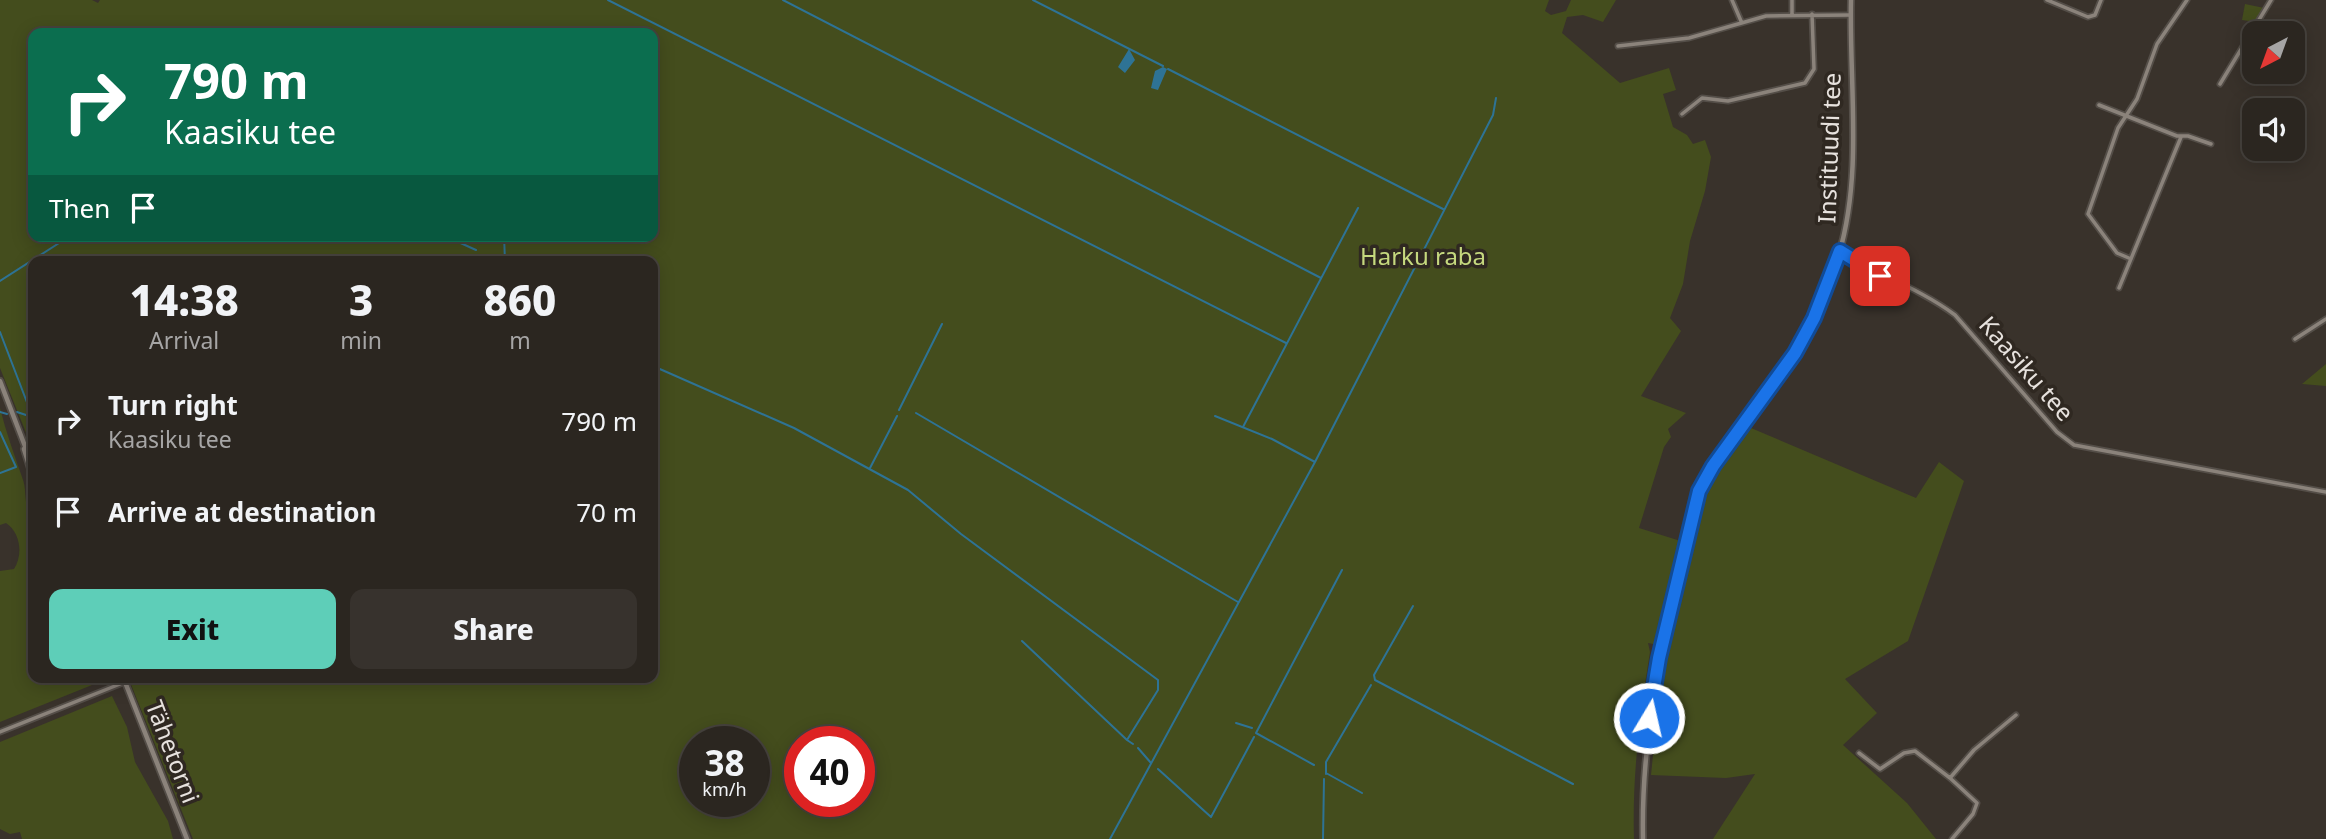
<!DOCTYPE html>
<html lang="en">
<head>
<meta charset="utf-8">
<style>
  :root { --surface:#2b2620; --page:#37322d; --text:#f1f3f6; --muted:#a6a5a5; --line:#47433e; --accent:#5eceb8 }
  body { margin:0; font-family:"Noto Sans",sans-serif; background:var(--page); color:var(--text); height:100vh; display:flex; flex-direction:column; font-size:26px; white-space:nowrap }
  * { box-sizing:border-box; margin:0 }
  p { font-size:23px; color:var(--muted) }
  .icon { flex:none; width:38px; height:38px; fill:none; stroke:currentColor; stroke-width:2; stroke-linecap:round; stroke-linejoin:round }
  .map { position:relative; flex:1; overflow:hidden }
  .panel { position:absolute; left:28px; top:256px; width:630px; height:427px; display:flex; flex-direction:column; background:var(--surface); border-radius:14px; box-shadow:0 4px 18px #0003,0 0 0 2px var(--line) }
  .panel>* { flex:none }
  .hud { position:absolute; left:28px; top:28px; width:630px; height:214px; border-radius:14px; box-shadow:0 4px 18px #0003,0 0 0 2px var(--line); background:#0b6e4f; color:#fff; overflow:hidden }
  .needle { width:46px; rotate:221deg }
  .controls { position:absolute; left:2242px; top:21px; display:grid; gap:14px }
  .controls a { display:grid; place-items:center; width:63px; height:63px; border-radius:14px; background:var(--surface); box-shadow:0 4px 18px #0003,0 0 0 2px var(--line); font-size:35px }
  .speed { position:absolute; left:679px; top:726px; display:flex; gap:14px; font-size:35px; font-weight:700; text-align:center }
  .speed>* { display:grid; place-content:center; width:91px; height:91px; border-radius:50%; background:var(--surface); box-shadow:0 4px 18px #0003,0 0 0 2px var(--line); line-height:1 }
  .speed small { font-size:18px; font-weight:400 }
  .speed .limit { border:10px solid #d22; background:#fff; color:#111 }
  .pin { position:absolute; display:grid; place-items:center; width:60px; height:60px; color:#fff; margin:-30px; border-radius:14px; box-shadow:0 4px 10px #0006 }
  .me { position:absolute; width:77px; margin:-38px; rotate:9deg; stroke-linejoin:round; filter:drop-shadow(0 0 5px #0008) }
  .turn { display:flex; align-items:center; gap:24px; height:147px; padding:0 21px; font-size:32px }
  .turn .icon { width:91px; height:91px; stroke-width:2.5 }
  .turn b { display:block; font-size:49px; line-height:60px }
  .then { display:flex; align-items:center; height:66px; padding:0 21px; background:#0003; gap:14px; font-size:26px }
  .eta { display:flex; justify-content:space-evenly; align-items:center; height:119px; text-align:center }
  .eta b { font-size:42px; font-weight:800; line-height:49px }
  .primary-button { display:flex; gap:14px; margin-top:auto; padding:14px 21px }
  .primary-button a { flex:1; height:80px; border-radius:14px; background:var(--accent); color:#111; font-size:28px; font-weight:800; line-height:80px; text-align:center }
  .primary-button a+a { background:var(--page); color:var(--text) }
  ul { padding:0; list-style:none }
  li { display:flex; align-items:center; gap:21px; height:91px; padding:0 21px }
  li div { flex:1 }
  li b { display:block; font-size:26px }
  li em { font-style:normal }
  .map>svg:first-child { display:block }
</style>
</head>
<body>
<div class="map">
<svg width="2326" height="839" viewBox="0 0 2326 839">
  <rect width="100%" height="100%" fill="#39322b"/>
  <path fill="#444d1d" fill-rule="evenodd" d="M0,0H92L98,3L100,0H1549L1545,11L1551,15L1566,11L1571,0H1616L1603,22L1583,15L1567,17L1562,33L1620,83L1669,68L1676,90L1663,94L1673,127L1687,135L1693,144L1705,140L1711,157L1705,191L1690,241L1683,284L1670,318L1681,331L1641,396L1686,413L1668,429L1671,437L1664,447L1639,528L1687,543L1711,477L1751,428L1916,498L1939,462L1964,481L1908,641L1845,679L1877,713L1843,745L1907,803L1936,839H1713L1755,774L1726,778L1651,775L1658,706L1669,647L1648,643L1650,652C1640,715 1632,775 1634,839H193L128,677H653V261H33V450L0,368ZM33,33H653V236H33ZM695,742H754V802H695ZM800,742H859V802H800Z
    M2245,4L2264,8L2256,22L2242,20Z
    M2326,364V386L2302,384Z
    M0,408C6,432 14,454 22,477C28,491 22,505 33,518V677L107,679L0,722V571L14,569C23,555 21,533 6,523L0,525Z
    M112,696L127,727L135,762L168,821L173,839H22L20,832L10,834L0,829V742Z"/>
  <path fill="#2e7395" d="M1129,49L1135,60L1125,73L1118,67Z
    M1163,67L1167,69L1158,90L1151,88L1155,71Z"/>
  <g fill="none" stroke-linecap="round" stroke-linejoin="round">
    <path stroke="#2e7395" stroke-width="2" d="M608,0L1286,343
      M783,0L1321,278
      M1033,0L1163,66
      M1168,69L1443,209
      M445,236L476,250
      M504,236L505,261
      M0,281L70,236
      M0,332L33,418
      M653,366L794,428L908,490L961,534L1158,680V690L1127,740L1133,744
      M899,410L942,324
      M0,412L7,414
      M17,412L32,417
      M916,413L1238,602
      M1215,416L1272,439L1315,462
      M1243,427L1358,208
      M0,432L16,467L0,473
      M870,468L897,416
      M1413,606L1374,675L1375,680L1573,784
      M1022,641L1127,740
      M1236,723L1252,728
      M1138,748L1151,763
      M1314,765L1256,733L1342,570
      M1158,769L1211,817L1254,737
      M1326,773L1362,793
      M1326,774V762L1371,685
      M1110,839L1315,462L1493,115L1496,98
      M1323,839L1324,779"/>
    <g stroke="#544e48" stroke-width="7">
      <path id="minor" d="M1732,0L1741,21
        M2047,0L2088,17L2095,15L2101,0
        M1792,14V0
        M1618,46L1689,38L1766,16L1851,15
        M2220,84L2271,0
        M2099,105L2177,136H2188L2211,144
        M1682,114L1702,98L1728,101L1805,83L1814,69L1812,14
        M1840,252C1877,274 1920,289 1955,315L2057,432L2074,445L2326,492
        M2131,259L2117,253L2088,214L2118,128L2137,99L2157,44L2187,0
        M2119,288L2181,137
        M2295,339L2326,319
        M0,732L125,682
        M1859,753L1880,769L1904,753L1915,751L1950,778
        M1952,839L1973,814L1977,803L1950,778L1974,750L2016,715"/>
    </g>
    <g stroke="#544e48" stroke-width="8">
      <path id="tertiary" d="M0,381L33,467
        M24,449L33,478
        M123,677L187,839
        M1643,839C1641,749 1658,664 1677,577C1684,545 1688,508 1704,480C1719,454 1740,432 1758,408C1793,361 1822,310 1839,254C1863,173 1849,83 1851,0"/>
    </g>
    <use href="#minor" stroke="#8b837b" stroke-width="3.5"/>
    <use href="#tertiary" stroke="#8b837b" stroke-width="4.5"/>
  </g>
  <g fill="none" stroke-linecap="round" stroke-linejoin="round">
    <g stroke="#114b97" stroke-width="18">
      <path id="route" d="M1649,718L1659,658L1699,491L1713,466L1795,353L1814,318L1840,251L1880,276"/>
    </g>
    <use href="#route" stroke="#1a73e8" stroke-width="12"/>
  </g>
  <g text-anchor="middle" stroke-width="7" stroke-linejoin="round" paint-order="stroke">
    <g font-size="24" fill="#e7e2de" stroke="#2f2821">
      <text transform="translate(1830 148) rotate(-88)" y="8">Instituudi tee</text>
      <text transform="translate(2026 369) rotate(49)" y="8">Kaasiku tee</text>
      <text transform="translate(172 752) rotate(69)" y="8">Tähetorni</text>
    </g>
    <g font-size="24" fill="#c5d87e" stroke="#2f2821">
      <text x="1423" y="265">Harku raba</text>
    </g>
  </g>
</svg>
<div class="controls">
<a><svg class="needle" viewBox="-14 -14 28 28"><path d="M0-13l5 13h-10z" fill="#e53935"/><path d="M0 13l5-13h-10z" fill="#a6a5a5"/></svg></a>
<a><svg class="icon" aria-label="sound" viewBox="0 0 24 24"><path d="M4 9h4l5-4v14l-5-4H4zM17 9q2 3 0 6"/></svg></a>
</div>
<div class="speed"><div>38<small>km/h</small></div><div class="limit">40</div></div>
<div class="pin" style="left:1880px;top:276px;background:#d93025"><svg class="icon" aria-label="arrive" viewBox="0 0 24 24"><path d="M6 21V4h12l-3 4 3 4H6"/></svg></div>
<svg class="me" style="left:1649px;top:718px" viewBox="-20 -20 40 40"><circle r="17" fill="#1a73e8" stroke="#fff" stroke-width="3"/><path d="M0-11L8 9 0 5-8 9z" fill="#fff"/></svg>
<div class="hud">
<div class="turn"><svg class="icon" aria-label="right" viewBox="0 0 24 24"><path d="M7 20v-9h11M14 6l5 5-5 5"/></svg><div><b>790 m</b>Kaasiku tee</div></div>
<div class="then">Then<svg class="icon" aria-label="arrive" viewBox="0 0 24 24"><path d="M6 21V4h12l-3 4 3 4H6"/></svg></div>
</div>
<section class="panel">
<div class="eta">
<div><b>14:38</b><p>Arrival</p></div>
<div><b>3</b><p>min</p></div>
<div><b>860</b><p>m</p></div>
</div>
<ul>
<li><svg class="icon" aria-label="right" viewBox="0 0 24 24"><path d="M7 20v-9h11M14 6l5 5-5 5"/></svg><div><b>Turn right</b><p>Kaasiku tee</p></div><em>790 m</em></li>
<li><svg class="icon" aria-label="arrive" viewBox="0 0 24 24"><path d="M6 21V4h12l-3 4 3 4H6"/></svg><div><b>Arrive at destination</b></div><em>70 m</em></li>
</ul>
<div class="primary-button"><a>Exit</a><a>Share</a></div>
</section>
</div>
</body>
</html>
